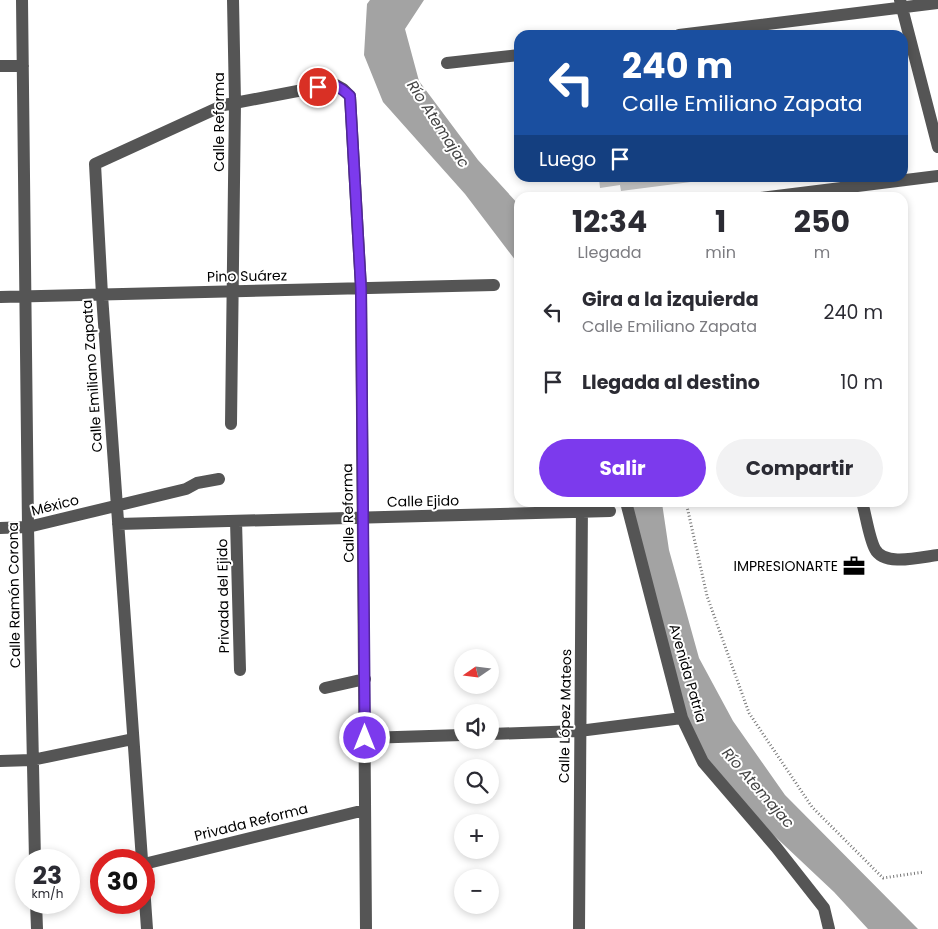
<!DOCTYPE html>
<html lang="es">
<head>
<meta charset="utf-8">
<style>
  :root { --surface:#fff; --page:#f2f2f3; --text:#2b2b33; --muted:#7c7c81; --accent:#7c3aed }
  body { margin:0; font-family:Poppins,sans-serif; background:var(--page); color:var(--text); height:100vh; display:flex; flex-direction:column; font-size:19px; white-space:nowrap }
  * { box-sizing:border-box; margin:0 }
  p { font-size:16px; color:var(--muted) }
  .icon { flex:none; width:28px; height:28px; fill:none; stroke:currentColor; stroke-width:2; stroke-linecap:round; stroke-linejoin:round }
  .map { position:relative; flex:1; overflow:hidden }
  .side { position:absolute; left:514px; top:192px; width:394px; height:315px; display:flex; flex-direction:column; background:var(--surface); border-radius:15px; box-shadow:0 2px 8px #0003 }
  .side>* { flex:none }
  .banner { position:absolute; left:514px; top:30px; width:394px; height:152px; border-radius:15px; box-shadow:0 2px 8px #0003; background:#1a4fa0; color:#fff; overflow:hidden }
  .needle { width:32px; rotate:256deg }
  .fabs { position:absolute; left:454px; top:649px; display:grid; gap:10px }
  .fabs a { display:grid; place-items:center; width:45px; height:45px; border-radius:50%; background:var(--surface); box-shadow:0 2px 8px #0003; font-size:25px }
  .speed { position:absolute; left:15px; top:849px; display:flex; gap:10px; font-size:25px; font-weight:700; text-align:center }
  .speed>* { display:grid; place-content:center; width:65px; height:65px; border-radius:50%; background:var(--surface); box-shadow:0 2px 8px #0003; line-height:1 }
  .speed small { font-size:12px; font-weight:400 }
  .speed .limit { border:8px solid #d22; background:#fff; color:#111 }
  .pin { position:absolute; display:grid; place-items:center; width:42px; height:42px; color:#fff; margin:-21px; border:2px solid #fff; border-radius:50%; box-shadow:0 1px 5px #0007 }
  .me { position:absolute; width:55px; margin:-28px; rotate:0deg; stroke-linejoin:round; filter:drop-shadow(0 0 4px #0008) }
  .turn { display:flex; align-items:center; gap:18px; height:105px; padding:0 25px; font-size:22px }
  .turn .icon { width:65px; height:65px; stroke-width:2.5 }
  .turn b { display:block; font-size:35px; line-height:42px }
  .then { display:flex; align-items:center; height:48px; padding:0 25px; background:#0003; gap:10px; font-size:19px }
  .eta { display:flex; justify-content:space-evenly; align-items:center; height:85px; text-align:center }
  .eta b { font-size:30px; font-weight:700; line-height:35px }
  .button { display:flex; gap:10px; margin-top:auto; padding:10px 25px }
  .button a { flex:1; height:58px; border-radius:30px; background:var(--accent); color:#fff; font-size:20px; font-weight:700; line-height:58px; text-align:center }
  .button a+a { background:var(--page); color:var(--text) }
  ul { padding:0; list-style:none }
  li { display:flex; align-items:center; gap:15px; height:70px; padding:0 25px }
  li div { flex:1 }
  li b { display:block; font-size:19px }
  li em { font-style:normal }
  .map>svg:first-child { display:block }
</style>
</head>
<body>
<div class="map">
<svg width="938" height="929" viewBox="0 0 938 929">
  <rect width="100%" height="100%" fill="#fff"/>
  <path fill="#a3a3a3" d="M370,0H424L405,29L419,81L478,160L519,205V265L465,194L383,102L364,55L367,4Z
    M627,503H662L669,550L699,658L733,721L785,795L918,929H868L834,892L751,814L706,762L683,714Z"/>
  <path fill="#c4c4c4" d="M599,178H714V179L621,191L620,185L600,188Z"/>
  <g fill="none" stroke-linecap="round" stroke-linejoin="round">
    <path stroke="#777" stroke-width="3" stroke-dasharray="1 2.5" stroke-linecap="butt" d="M686,502L707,596L749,713L812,807L883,878L924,872"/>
    <path stroke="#555" stroke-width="12" d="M22,0L28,527L35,860
      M900,0L938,147
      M679,35L938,3
      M447,63L519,55
      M0,66H23
      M761,198L938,176
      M0,297L494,285
      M231,424L235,102L233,0
      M626,502L682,718L703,762L776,847L824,908L829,929
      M862,502C866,515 869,538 875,549C884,567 921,557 938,555
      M236,521L240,670
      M118,524L610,511
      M0,528L28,527L186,489L197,483L219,479
      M325,688L365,679
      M490,734L579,731L682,718
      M365,738L462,735
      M0,761L32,760L133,739
      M142,860L102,295L95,164L224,105L334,84L343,89L350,96L361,288L366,929
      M144,864L365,810
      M144,886L147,929
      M36,902L37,929
      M579,929L582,502"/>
  </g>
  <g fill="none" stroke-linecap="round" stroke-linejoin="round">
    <g stroke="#51269a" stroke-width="12">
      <path id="route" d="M318,87C334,85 337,84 350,96L361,288L365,738"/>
    </g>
    <use href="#route" stroke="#7c3aed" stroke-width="9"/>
  </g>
  <defs>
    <g id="office-bare" transform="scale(1.725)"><path d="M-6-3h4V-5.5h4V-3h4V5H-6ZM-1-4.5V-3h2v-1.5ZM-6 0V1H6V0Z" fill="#000" stroke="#fff" stroke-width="2.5" paint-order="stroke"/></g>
  </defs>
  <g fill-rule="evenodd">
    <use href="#office-bare" x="854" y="566"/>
  </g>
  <g text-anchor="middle" stroke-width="4" stroke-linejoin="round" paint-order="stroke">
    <g font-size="14" fill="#000" stroke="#fff">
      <text transform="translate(219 122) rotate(-90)" y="5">Calle Reforma</text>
      <text transform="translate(247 276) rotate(-1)" y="5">Pino Suárez</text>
      <text transform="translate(92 376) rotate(-94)" y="5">Calle Emiliano Zapata</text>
      <text transform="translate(423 501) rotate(-1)" y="5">Calle Ejido</text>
      <text transform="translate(55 505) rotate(-14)" y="5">México</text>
      <text transform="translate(348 513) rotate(-91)" y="5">Calle Reforma</text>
      <text transform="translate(14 595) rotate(-91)" y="5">Calle Ramón Corona</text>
      <text transform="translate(223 596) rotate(-91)" y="5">Privada del Ejido</text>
      <text transform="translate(688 673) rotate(74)" y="5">Avenida Patria</text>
      <text transform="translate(565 716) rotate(-89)" y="5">Calle López Mateos</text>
      <text transform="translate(251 822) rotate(-14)" y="5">Privada Reforma</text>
    </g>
    <g font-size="14" fill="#000" stroke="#fff" text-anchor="end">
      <text x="838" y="571">IMPRESIONARTE</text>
    </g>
    <g font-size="15" font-style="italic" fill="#444" stroke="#fff">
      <text transform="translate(438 124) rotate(57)" y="5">Río Atemajac</text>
      <text transform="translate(758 788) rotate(49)" y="5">Río Atemajac</text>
    </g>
  </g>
</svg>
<div class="fabs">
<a><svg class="needle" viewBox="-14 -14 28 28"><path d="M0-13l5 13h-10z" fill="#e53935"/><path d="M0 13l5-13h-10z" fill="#7c7c81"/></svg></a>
<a><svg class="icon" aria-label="sound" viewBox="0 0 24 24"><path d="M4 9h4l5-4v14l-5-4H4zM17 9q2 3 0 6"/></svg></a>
<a><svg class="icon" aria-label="search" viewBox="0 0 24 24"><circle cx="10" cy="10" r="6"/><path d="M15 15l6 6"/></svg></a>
<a>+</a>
<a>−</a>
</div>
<div class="speed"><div>23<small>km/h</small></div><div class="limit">30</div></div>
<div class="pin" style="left:318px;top:87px;background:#d93025"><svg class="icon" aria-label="arrive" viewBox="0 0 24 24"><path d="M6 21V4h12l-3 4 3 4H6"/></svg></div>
<svg class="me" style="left:365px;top:738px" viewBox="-20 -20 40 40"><circle r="17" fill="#7c3aed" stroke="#fff" stroke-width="3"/><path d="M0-11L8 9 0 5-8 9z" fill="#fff"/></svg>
<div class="banner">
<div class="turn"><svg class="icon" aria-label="left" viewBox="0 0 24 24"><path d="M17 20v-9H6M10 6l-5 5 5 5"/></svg><div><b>240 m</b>Calle Emiliano Zapata</div></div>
<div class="then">Luego<svg class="icon" aria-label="arrive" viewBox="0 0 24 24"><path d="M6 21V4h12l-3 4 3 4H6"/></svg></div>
</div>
<section class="side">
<div class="eta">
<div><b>12:34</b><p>Llegada</p></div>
<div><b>1</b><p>min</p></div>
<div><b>250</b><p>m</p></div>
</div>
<ul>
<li><svg class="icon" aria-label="left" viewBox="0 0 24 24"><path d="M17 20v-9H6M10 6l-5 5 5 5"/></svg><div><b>Gira a la izquierda</b><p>Calle Emiliano Zapata</p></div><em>240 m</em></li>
<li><svg class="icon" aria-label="arrive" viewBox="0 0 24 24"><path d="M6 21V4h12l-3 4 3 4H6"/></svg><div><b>Llegada al destino</b></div><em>10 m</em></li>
</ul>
<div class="button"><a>Salir</a><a>Compartir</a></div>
</section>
</div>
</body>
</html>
